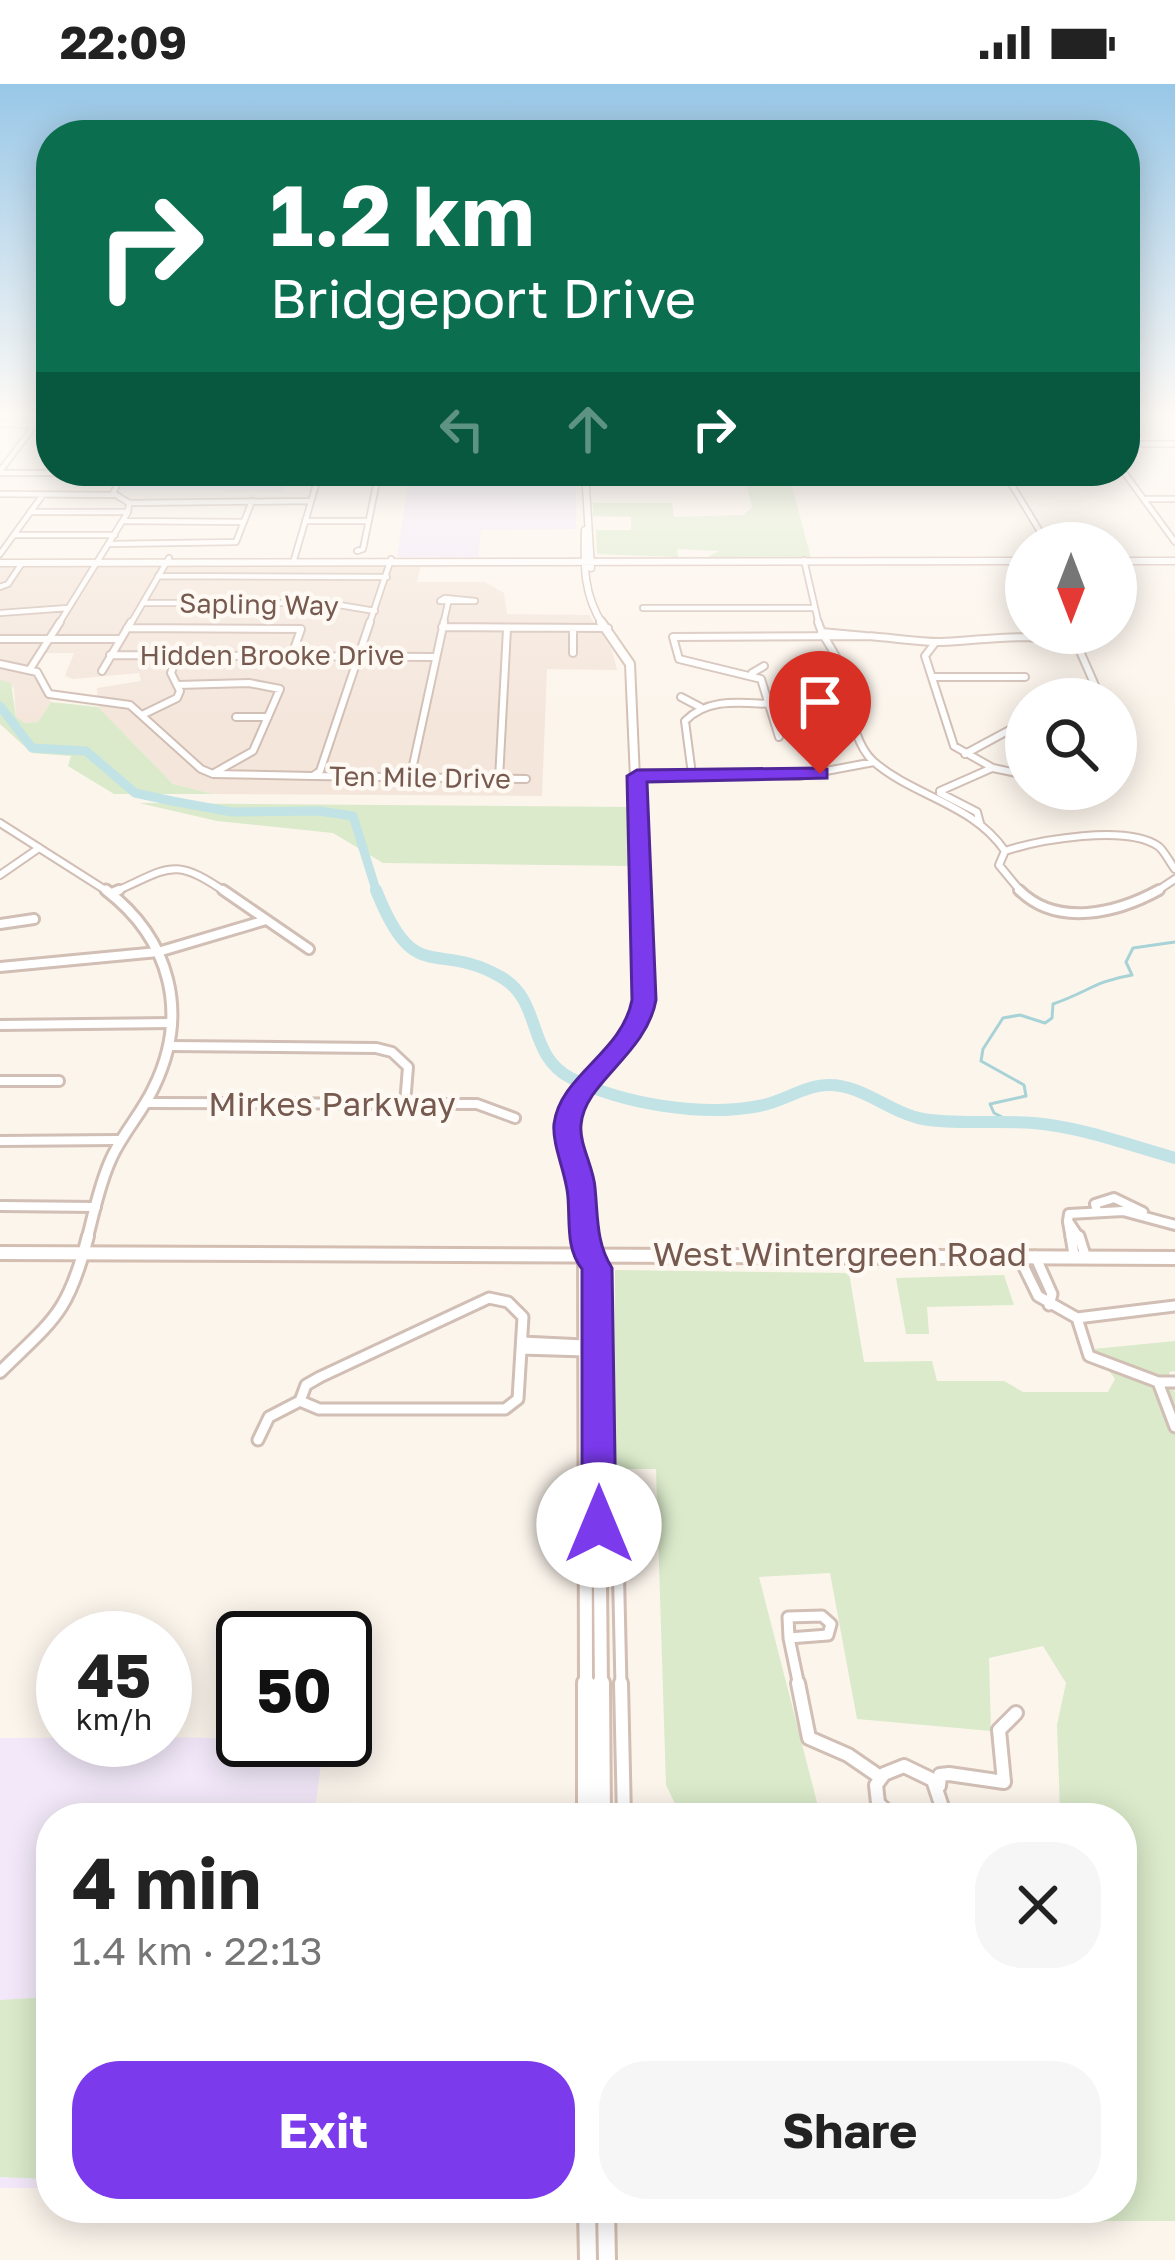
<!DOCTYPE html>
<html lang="en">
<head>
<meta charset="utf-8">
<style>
  :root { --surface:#fff; --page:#f6f6f6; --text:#222; --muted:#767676; --accent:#7c3aed }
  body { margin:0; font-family:"Golos Text",sans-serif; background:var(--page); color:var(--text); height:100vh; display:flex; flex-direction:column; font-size:45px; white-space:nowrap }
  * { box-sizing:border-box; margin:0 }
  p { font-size:39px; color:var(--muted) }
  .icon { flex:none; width:66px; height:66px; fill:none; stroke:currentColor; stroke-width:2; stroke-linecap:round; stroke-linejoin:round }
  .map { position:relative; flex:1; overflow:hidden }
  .side { position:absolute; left:36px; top:1719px; width:1101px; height:420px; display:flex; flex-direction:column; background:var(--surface); border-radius:48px; box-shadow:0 6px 30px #0003 }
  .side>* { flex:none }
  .banner { position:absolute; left:36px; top:36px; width:1104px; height:366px; border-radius:48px; box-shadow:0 6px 30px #0003; background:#0b6e4f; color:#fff; overflow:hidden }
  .needle { width:78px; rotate:180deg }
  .buttons { position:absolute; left:1005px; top:438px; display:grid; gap:24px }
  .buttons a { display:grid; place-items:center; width:132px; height:132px; border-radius:50%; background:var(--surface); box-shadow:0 6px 30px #0003; font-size:60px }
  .speed { position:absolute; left:36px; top:1527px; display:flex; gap:24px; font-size:60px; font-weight:700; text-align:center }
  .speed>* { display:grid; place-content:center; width:156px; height:156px; border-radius:50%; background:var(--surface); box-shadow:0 6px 30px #0003; line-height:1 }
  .speed small { font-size:30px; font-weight:400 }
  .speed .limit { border:6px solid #111; border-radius:18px; background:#fff; color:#111 }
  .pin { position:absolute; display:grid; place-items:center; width:102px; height:102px; color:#fff; margin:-123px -51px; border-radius:50% 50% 50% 0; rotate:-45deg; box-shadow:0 0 12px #0007 }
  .pin .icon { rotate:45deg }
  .me { position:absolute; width:132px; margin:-66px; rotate:0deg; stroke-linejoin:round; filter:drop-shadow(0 0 9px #0008) }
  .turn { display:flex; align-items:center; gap:42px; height:252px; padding:0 36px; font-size:54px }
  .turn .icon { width:156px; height:156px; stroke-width:2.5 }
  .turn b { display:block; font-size:84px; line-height:102px }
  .lanes { display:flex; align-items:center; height:114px; padding:0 36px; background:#0003; justify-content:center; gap:60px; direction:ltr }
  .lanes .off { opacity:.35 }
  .round { display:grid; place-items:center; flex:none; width:126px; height:126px; border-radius:48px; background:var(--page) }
  .head { display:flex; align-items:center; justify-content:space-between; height:204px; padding:0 36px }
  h1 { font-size:72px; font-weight:700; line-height:90px }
  .button { display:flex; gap:24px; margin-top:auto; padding:24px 36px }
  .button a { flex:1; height:138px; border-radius:48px; background:var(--accent); color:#fff; font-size:48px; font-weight:700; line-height:138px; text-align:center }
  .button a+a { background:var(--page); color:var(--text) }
  .status { display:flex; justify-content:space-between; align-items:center; height:84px; padding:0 60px; background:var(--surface); direction:ltr }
  .status svg { height:33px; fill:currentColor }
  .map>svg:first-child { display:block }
</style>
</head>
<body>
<div class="status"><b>22:09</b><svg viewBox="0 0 49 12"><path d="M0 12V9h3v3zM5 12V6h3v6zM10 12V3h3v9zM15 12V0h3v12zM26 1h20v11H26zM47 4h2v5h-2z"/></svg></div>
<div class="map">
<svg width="1175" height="2176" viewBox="0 0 1175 2176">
  <rect width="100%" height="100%" fill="#fcf5ec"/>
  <path fill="#f4e6db" d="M0,480L421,481L417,498H485L504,509L507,530L589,531L612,566L617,586L547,585L542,712L213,710L173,700L98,623L97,604L141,597L139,589L73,595L65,592L74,569H39L29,587L41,594L51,618L38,638L25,639L16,633L14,604L0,596Z"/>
  <path fill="#f2e8f9" d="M130,387H289L283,407L120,406Z
    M409,395H576V445L481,446L478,473H397Z
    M165,1653L324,1656L314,1734H51V2104H0V1654Z"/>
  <path fill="#daeaca" d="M745,395H790L811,474H706L719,467L677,465L678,473L597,470L596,446H631V433L593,432V419H672L674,433L744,431L752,423Z
    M0,596L11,599L16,633L25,639L38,638L51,618L98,623L173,700L213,710H114L68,682L71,672L32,669L0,640Z
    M139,719L633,723V782L383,779L333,749L217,737Z
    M615,1186L849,1189L864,1278L932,1277L937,1297H1004L1023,1308H1108L1115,1295L1093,1265L1175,1257V1287L1169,1288L1175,1309V2137H1093L1089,2124H1122V1734H1023L1060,1727L1057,1641L1066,1599L1043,1562L989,1574L991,1647L857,1635L830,1489L759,1493L821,1734H682L666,1701L656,1385H614Z
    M1004,1191L1014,1221L927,1223L929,1250H906L896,1194Z
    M51,1913V2095L0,2093V1916Z"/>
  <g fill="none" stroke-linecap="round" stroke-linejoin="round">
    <path stroke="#a7d3d7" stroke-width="3" d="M1014,1039L994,1029L990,1020L1026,1012L1024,1001L981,977L983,965L1003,934L1020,931L1045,939L1052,934L1053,920C1086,909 1095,897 1132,891L1126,878L1133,864L1175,858"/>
    <path stroke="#c1e3e6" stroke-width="9" d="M0,622L32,664L86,667L135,709L172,717L232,728L319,727L353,732L377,809"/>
    <path stroke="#c1e3e6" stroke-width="12" d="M376,806C415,905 436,855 501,893C543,917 526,971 571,994C622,1020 702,1033 759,1022C783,1018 804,1001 829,1001C863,1001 890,1029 923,1035C959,1041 996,1036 1033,1039C1082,1043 1128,1061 1175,1074"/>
    <g stroke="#d1beb4" stroke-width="8">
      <path id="minor-far4" d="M1125,360H1175
        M0,387L35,341
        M1123,387L1175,458
        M0,389H123
        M585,392L1047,393
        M1007,393L1047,459
        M0,410L116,411
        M1146,415H1175
        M129,419L311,417
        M30,428H128
        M124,437L244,438
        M305,437H369
        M14,451H115
        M111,460L236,458L252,417
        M357,467L363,465L379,387
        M0,470L42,412
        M804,476L819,541
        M293,479L320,387
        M158,492L387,493
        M0,503L8,500L22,479
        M445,514L475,517H440Z
        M143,519H327L375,527
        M643,524H814
        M0,529L68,524
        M58,541L128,428L129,419L113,409L124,387
        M130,541L169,474
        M369,541L391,475
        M443,541L448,519"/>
    </g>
    <g stroke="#d1beb4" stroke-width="10">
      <path id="minor-far3" d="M818,538C823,555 833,564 839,579C849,608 850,656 873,677C914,713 972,719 1005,767
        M442,543L608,544
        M127,544L301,545L292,571
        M573,545V569
        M865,552C890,553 915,558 940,558C987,557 1035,544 1079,565L1101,615
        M0,555H118
        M935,559L925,572L954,662L993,684L1026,691
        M110,571L434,573
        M0,580L37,588L49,610L130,621L201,685L213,690L313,692L320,687L370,538
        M30,585L60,538
        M102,587L131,538
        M752,589L764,582
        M932,593H1025
        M177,601L249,599L280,605L253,667L214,689
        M681,613L700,623
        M1069,615L1099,610
        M142,631L177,614L180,607L171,589L177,571
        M236,633H268
        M1116,644L1126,663L1116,675
        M779,653L761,595L679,575L673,553L865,552L821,548
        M965,670L1026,637
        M637,689L799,692L874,678
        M692,690L685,637C708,613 742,619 772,620
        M313,692L526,695
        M410,695L444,538
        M499,695L507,545
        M940,707L992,684
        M940,709L977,728L980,739
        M0,791L39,764
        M112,809C170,784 172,771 227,809
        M1022,809L999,781L1005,767C1039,756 1126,740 1158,762C1164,766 1170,779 1175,785
        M1154,809L1175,795"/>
    </g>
    <g stroke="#d1beb4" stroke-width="14">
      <path id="minor-far2" d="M223,806L309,865
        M1019,806C1057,844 1117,829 1159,806
        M112,809L119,806
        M0,840L34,835
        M0,883L158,868L266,836
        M0,941L172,939
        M168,962L376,964L392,968L408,983L405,1020
        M0,997H59
        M146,1019L477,1020L515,1034
        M0,1057L118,1056
        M0,1122L96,1123
        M1097,1127L1095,1120L1114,1114L1143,1128
        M1068,1137L1069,1130L1123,1127L1175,1141
        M1068,1137L1080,1155
        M1068,1138L1071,1155"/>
    </g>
    <g stroke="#d1beb4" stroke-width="15">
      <path id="minor-far1" d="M1071,1152L1074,1171
        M1079,1152L1085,1171
        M1035,1172L1052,1210L1049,1221
        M1019,1173L1038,1212L1077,1234L1089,1272L1158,1298H1175
        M489,1214L508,1218L523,1233L518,1315L505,1325H319L300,1317L306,1301L320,1293Z
        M1077,1234L1175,1222
        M522,1258L584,1261
        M521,1265L586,1267
        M1158,1298L1175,1343
        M258,1356L269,1333L300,1317
        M599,1399H616L624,1408L617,1424L621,1602
        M822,1532L831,1540L828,1551L789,1554L788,1533Z
        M789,1554L799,1602"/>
    </g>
    <g stroke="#d1beb4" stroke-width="18">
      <path id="minor" d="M621,1599L624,1734
        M798,1599L809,1654L848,1671L880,1693
        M939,1702L940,1691L949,1690L1004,1698L999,1646L1016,1629
        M893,1734L878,1719L876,1701L884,1690L904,1682L933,1696L941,1720L932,1734
        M841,2124L864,2128L918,2124"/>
    </g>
    <g stroke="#d1beb4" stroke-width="8">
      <path id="tertiary-far3" d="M0,340L51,341"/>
    </g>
    <g stroke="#d1beb4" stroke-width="10">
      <path id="tertiary-far2" d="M0,739L110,809"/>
    </g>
    <g stroke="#d1beb4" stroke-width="15">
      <path id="tertiary-far1" d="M87,1155C94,1129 99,1101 111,1075C122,1050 142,1029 154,1003C190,929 170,855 106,806"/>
    </g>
    <g stroke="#d1beb4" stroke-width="16">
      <path id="tertiary" d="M0,1288C54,1235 68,1230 88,1152"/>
    </g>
    <g stroke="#d4beb1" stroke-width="9">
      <path id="secondary-far4" d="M585,387L591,484
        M585,446C584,482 583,510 603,541
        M1116,477H1175
        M0,479L1026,477"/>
    </g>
    <g stroke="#d4beb1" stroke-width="12">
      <path id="secondary-far3" d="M601,538L630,580L640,809"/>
    </g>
    <g stroke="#d4beb1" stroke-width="15">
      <path id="secondary-far2" d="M585,1155L579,1086L567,1054L569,1031L579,1010L635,948L644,916L639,806"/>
    </g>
    <g stroke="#d4beb1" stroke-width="18">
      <path id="secondary-far1" d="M585,1152L586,1602
        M0,1169L1175,1174
        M586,1170L597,1184L601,1602"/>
    </g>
    <g stroke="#d4beb1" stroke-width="22">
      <path id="secondary" d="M586,1599V1734
        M601,1599L602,1734
        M587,2124L588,2176
        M606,2124L607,2176"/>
    </g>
    <use href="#minor-far4" stroke="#fff" stroke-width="4.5"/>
    <use href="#minor-far3" stroke="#fff" stroke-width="6"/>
    <use href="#minor-far2" stroke="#fff" stroke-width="8"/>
    <use href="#minor-far1" stroke="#fff" stroke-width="9"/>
    <use href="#minor" stroke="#fff" stroke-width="12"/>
    <use href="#tertiary-far3" stroke="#fff" stroke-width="4.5"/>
    <use href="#tertiary-far2" stroke="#fff" stroke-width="6"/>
    <use href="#tertiary-far1" stroke="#fff" stroke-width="9"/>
    <use href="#tertiary" stroke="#fff" stroke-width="10"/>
    <use href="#secondary-far4" stroke="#fff" stroke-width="6"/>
    <use href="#secondary-far3" stroke="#fff" stroke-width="8"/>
    <use href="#secondary-far2" stroke="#fff" stroke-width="9"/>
    <use href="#secondary-far1" stroke="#fff" stroke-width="12"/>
    <use href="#secondary" stroke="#fff" stroke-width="16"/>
  </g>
  <linearGradient id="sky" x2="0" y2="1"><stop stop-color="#98c7e7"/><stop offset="0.52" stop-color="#fefaf6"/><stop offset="1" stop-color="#fefaf6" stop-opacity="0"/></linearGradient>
  <rect width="1175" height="635" fill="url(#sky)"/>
  <path fill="#7c3aed" stroke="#51269a" stroke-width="3" d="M820,684L827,685V694L647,698L656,916C646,971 584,998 581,1041C579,1060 594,1084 595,1104C598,1133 596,1159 612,1184L616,1441L611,1450L599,1454L587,1450L582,1441V1185C566,1165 570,1139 568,1114C567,1091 552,1062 554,1040C560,991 622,969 632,916L627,692L637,686Z"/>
  <g text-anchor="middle" stroke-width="9" stroke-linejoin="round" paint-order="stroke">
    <g font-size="27" fill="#775a4f" stroke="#fef9f3">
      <text transform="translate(259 521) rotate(1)" y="9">Sapling Way</text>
      <text x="272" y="581">Hidden Brooke Drive</text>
      <text transform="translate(420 694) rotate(1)" y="9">Ten Mile Drive</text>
    </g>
    <g font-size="33" fill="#775a4f" stroke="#fef9f3">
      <text x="332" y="1032">Mirkes Parkway</text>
      <text x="840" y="1182">West Wintergreen Road</text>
    </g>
  </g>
</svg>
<div class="buttons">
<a><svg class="needle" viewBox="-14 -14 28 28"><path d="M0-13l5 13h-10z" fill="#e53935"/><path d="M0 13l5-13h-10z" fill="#767676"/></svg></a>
<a><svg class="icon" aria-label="search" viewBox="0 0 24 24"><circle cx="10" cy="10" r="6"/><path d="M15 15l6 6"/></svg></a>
</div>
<div class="speed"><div>45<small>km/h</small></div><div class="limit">50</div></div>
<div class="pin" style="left:820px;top:690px;background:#d93025"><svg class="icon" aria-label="arrive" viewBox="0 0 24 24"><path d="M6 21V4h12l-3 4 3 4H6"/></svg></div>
<svg class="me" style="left:599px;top:1441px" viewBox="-20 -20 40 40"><circle r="19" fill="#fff"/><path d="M0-13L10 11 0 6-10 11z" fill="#7c3aed"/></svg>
<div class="banner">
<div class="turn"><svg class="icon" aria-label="right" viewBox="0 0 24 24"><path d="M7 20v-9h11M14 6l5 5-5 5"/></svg><div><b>1.2 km</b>Bridgeport Drive</div></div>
<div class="lanes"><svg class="icon off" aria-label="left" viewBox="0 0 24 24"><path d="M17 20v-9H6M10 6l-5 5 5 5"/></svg><svg class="icon off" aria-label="ahead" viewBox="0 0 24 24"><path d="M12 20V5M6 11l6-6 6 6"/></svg><svg class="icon" aria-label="right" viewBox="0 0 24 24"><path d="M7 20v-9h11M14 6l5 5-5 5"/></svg></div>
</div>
<section class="side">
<div class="head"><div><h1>4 min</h1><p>1.4 km · 22:13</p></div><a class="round"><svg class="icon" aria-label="close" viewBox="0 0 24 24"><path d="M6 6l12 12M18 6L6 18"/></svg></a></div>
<div class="button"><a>Exit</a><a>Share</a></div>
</section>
</div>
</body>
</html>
